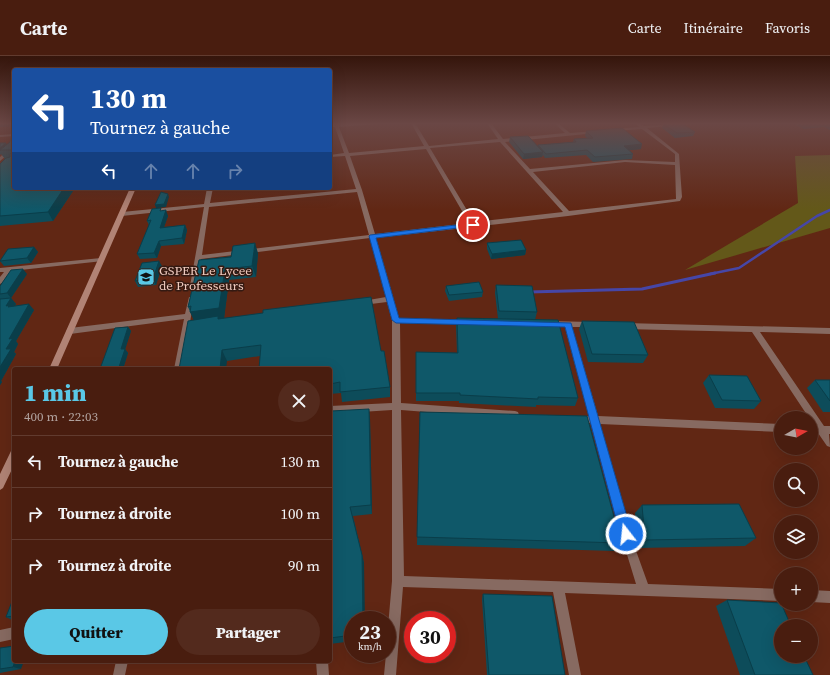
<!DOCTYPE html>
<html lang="fr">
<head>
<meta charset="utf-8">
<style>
  :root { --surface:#491d0f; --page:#532a1d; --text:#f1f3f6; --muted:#b1a29e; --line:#613b2f; --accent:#5ac8e6 }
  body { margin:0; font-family:"Source Serif 4",serif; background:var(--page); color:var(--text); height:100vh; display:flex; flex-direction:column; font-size:15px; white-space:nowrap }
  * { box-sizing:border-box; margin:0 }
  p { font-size:13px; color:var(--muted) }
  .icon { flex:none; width:22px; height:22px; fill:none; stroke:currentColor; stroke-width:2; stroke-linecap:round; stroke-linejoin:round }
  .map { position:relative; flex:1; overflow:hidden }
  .details { position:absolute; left:12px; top:311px; width:320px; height:296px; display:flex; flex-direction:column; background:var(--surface); border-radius:4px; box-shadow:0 4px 16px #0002,0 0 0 1px var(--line) }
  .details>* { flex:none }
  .banner { position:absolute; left:12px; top:12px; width:320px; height:122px; border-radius:4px; box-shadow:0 4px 16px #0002,0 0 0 1px var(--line); background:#1a4fa0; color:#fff; overflow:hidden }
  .needle { width:26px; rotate:81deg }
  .controls { position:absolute; left:774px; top:355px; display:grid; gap:8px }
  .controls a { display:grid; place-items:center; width:44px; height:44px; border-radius:50%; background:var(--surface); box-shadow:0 4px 16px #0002,0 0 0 1px var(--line); font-size:20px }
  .speed { position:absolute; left:344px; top:555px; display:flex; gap:8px; font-size:20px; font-weight:700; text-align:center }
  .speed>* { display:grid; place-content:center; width:52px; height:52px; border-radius:50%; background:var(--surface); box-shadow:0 4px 16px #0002,0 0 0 1px var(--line); line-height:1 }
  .speed small { font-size:10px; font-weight:400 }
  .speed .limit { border:6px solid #d22; background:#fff; color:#111 }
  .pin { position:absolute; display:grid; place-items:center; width:34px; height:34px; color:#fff; margin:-17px; border:2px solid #fff; border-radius:50%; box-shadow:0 1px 4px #0007 }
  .me { position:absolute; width:44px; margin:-22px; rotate:344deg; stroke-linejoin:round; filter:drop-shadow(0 0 3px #0008) }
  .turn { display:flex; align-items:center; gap:14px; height:84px; padding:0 12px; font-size:18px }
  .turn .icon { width:52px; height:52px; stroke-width:2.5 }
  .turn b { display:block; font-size:28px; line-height:34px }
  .lanes { display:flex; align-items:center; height:38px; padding:0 12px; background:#0003; justify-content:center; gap:20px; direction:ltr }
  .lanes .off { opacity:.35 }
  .round { display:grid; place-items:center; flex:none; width:42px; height:42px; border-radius:21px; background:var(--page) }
  .head { display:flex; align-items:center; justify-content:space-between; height:68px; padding:0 12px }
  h1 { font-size:24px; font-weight:800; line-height:30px; color:var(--accent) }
  .cta { display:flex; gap:8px; margin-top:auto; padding:8px 12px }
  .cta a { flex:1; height:46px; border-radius:24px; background:var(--accent); color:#111; font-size:16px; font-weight:800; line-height:46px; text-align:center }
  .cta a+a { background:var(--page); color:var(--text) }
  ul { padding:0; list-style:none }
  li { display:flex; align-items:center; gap:12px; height:52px; padding:0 12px; border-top:1px solid var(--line) }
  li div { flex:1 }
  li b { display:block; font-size:15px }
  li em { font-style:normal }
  header { display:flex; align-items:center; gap:24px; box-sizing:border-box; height:56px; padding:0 20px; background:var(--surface); border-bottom:1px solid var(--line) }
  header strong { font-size:19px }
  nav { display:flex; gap:22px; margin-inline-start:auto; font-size:14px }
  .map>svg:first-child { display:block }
</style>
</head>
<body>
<header>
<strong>Carte</strong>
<nav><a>Carte</a><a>Itinéraire</a><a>Favoris</a></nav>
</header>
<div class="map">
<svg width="830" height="619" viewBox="0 0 830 619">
  <rect width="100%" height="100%" fill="#612714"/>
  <path fill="#635819" d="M830,99V172L685,214L798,147L795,100Z"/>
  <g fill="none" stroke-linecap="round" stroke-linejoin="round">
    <path stroke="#4646a7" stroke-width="2.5" d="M710,218L739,212L817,160L830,154"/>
    <path stroke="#4646a7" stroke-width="3" d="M529,236L642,233L715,217"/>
    <path fill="#876a61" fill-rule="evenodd" d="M334,67H338L339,68L380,67L378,68L339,71L349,97L424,90L411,67H415L429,90L498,83L487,67H491L503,83L565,77L554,67H558L570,77L596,75L598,76L596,77L505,86L530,113L625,104L675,106V98L642,73L614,75L612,74L614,73L639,71L635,67H639L644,70L695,67L693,68L647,72L679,98L682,141L680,145L568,160L376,182L399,262L467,264L471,266L467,268L400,267L401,347L515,355L518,356L519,359L518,362L515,363L401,354L404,520L636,528L625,492L591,367L575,366L574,363L575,360H589L565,271H549L545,268L549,265L591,266L594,267L595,269L594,271H572L598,360L781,368V376L600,368L635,492L648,528L781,533V545L565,537L581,619H569L553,536L403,531L396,619H384L386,598H387V582L392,525V354L330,358V350L392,347V264L387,246L363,249L359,247L363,245L386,241L370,182L201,203L196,230L193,232L190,230L204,151L122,160L119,158L122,156L204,148L207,132H213L210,147L356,133L345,100L330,101V99L344,97L335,71H330V69L334,68ZM500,86L563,156L474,166L430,92ZM426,93L469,167L375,178L362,134L350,100ZM625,106L675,109L676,143L569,155L533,116ZM357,136L369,179L202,199L209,151Z
      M14,78V80L0,81V79Z
      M12,90H14V93L0,105V101Z
      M101,202L104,204L103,205L11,215L2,227L0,228V221L4,216H0V212Z
      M189,241H193L194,243L182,313H174L184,263L70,278L66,275L70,272L185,258Z
      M624,267L830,272V278L760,276L824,370H830V378H829L830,391L827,390L818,377H811V369H813L811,366V362H809L752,276L624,273L620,270Z
      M811,534L830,535V547L811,546Z
      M14,571V583L0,586V574Z
      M116,605H128L125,619H113Z
      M316,605H328L329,619H317Z"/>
    <path fill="#b18375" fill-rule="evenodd" d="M14,106V108L0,109V107Z
      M130,132H136L57,313H49Z
      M14,394V409L3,432L0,434V418L11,395Z"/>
  </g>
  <path fill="#0d4c5a" d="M0,67H14V70L0,71Z
    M792,67H830V74L824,71L804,73Z
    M663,68L695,76L693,80L675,82L662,72Z
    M586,75L641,93L629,94L633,98L632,103L593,106L586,99L545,102L543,99L542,101L523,103L509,86L510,81L538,90V89L573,86L574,83L587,82L585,80Z
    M0,87L7,88L75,132L53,165L0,170V108L5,103L1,98L0,99Z
    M163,155L168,160L164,171L185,169L187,174L184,188L161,190L157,202L140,203L137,198L149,169L147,165Z
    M487,187L526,194L525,199L491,203L487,193Z
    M34,191L38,196L31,207L4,210L0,205Z
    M258,197L256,221L229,224L224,262L381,295L390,331V341L342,346L341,337L330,338V313L260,300L227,305L194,264L188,251L199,204Z
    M162,210L156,229L138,231L135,225Z
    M27,218L11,242L16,248L14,250L34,254L16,285L18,288L14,296L16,298L1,325L2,326L0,329V238Z
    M496,229L537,256L535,264L578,342L575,350L536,349V351L459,347V345H416V296L457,297L456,270L457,262L498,263L495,237Z
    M446,230L483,236L482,241L449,245L445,235Z
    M582,265L648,299L643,307L588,306L579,273Z
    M128,271L131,275L125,293L128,297L123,313H100Z
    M709,319L761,345L754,353L715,352L703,327Z
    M815,324H830V356H823L807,332Z
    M420,356L621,487L614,495L417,489Z
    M370,363L372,458L353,460L364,507L353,564V585L330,588V370Z
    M642,449L756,482L745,490L637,492L635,457Z
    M483,538L565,619H487L482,543Z
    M14,543V566L12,565V564L6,561Z
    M727,544L813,619H740L716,550Z
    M0,592L21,613L0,617Z"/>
  <path fill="#0a3e4a" d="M6,87L9,91L0,95V92Z
    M642,88L641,93L622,95L624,90Z
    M543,96L542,101L523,103L524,98Z
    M64,132H75L53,165L48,156Z
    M168,138L169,141L166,151L156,152L155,149Z
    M166,154L168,160L162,177L160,172Z
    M185,169L187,174L184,188L182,182Z
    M159,185L161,190L157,202L154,197Z
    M255,187L258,197L256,221L252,210Z
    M34,191L38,196L31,207L27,202Z
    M526,194L525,199L491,203L492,198Z
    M159,205L162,210L156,229L153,223Z
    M23,213L27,218L11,242L16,248L12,254L6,250L11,242L7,237Z
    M225,213L229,224L224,263L195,267L190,256Z
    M29,248L34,254L16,285L18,288L14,296L16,298L1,325L2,326L0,329V311L6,293L9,283Z
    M128,271L131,275L124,297L125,293L128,297L123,313H121L119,311L121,293Z
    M222,294L227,305L226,313H220Z
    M369,353L370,363L372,458L371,449Z
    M350,451L364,507L365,564H363Z
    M15,605H24L21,613L13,611Z"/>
  <path fill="#0f5869" stroke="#0a3e4a" d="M674,67H681L695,76L677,77L663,68Z
    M803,67H830V69L827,67L807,69Z
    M622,72L642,88L624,90L633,98L595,101L587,94L546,98L538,89L576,86L574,83L593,82L586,75Z
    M528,80L543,96L524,98L510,81Z
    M11,82H14V132H64L48,156L0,160V108L6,102L10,101V98L14,94H0L10,86Z
    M0,87H6L0,92Z
    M161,136L168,138L164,148L155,149Z
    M161,152L160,155L166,154L160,172L185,169L182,182L159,185L154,197L137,198L151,164L147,165L152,153Z
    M521,184L526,194L492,198L487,187Z
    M255,187L252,210L225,213L219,252L190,256L191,250L188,251L199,204L231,201L233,190Z
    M34,191L27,202L0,205L8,193Z
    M159,205L153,223L135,225L142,207Z
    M23,213L7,237L0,238V230L11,214Z
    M479,226L483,236L449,239L446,230Z
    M496,229L532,230L537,256L499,255Z
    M371,241L381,295H384L390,331L340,336V326L330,328V313H259L261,289L222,294L220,313H179L188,265L218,260V263L263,257V254Z
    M11,242L6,250L9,249L8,251L29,248L9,283L13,282L6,293H11L0,311V243Z
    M457,262L558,264L578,342L538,341V343L460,339V337H416V296L458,297Z
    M582,265L634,266L648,299L592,298Z
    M128,271L121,293H125L119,311H114V313H100L115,272Z
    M709,319L747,320L761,345L722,344Z
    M815,324H830V345Z
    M369,353L371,449L350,451L362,499L363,564H353V579L330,582V370L331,355Z
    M420,356L587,360L621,487L417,481Z
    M739,448L756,482L645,484L642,449Z
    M483,538L552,540L565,619H489Z
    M13,543H14V564L12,565L14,560L6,561Z
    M727,544L781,547L791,570H781V600H804L813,619H755Z
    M14,590V605H15L13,611L0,613V592Z"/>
  <linearGradient id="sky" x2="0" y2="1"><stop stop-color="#35150b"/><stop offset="0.44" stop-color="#6a4745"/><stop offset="1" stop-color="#6a4745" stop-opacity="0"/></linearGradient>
  <rect width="830" height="154" fill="url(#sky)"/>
  <path fill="#1a73e8" stroke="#114b97" d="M473,167L476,169L475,170L376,182L399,262L571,267L632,478L630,482L626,484L622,482L620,478L565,271L396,267L392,264L369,180L370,179Z"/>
  <defs>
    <g id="school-square" transform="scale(0.9)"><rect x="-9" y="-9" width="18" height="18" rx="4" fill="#5ac8e6" stroke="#341a12"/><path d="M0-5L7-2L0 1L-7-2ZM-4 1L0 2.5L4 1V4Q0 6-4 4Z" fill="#111"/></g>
  </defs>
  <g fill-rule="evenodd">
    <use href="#school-square" x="146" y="221"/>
  </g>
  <g text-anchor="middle" stroke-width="3" stroke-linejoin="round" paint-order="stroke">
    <g font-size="13" fill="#f0cbbf" stroke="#341a12" text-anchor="start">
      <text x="159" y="219">GSPER Le Lycee<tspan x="159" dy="15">de Professeurs</tspan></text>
    </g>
  </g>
</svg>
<div class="controls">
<a><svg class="needle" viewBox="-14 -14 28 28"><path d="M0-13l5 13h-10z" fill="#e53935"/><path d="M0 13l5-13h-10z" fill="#b1a29e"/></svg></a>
<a><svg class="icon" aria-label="search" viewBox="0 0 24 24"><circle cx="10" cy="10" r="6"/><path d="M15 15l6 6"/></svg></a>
<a><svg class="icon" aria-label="layers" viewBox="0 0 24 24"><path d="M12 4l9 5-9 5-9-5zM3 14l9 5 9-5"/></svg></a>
<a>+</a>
<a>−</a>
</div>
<div class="speed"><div>23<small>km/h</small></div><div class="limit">30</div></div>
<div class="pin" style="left:473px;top:169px;background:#d93025"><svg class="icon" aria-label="arrive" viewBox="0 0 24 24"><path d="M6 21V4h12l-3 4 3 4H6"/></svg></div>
<svg class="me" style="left:626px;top:478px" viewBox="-20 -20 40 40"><circle r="17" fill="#1a73e8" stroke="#fff" stroke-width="3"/><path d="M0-11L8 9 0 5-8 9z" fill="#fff"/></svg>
<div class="banner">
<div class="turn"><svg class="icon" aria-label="left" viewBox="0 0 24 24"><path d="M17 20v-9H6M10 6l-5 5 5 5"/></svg><div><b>130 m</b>Tournez à gauche</div></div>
<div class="lanes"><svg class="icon" aria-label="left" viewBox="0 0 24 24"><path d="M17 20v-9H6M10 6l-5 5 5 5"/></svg><svg class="icon off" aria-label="ahead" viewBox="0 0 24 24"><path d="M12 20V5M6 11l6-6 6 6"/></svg><svg class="icon off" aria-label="ahead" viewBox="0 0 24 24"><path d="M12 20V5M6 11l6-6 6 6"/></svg><svg class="icon off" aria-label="right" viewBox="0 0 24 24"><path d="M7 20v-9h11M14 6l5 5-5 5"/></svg></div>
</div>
<section class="details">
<div class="head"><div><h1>1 min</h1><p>400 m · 22:03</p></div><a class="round"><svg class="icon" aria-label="close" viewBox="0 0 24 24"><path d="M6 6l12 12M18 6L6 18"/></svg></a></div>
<ul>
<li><svg class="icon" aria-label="left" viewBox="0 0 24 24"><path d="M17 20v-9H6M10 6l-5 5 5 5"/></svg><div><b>Tournez à gauche</b></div><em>130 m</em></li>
<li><svg class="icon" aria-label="right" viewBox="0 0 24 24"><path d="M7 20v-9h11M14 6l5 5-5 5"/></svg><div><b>Tournez à droite</b></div><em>100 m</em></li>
<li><svg class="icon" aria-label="right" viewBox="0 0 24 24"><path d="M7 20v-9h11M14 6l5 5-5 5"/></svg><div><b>Tournez à droite</b></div><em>90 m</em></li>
</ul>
<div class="cta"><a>Quitter</a><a>Partager</a></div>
</section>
</div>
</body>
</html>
